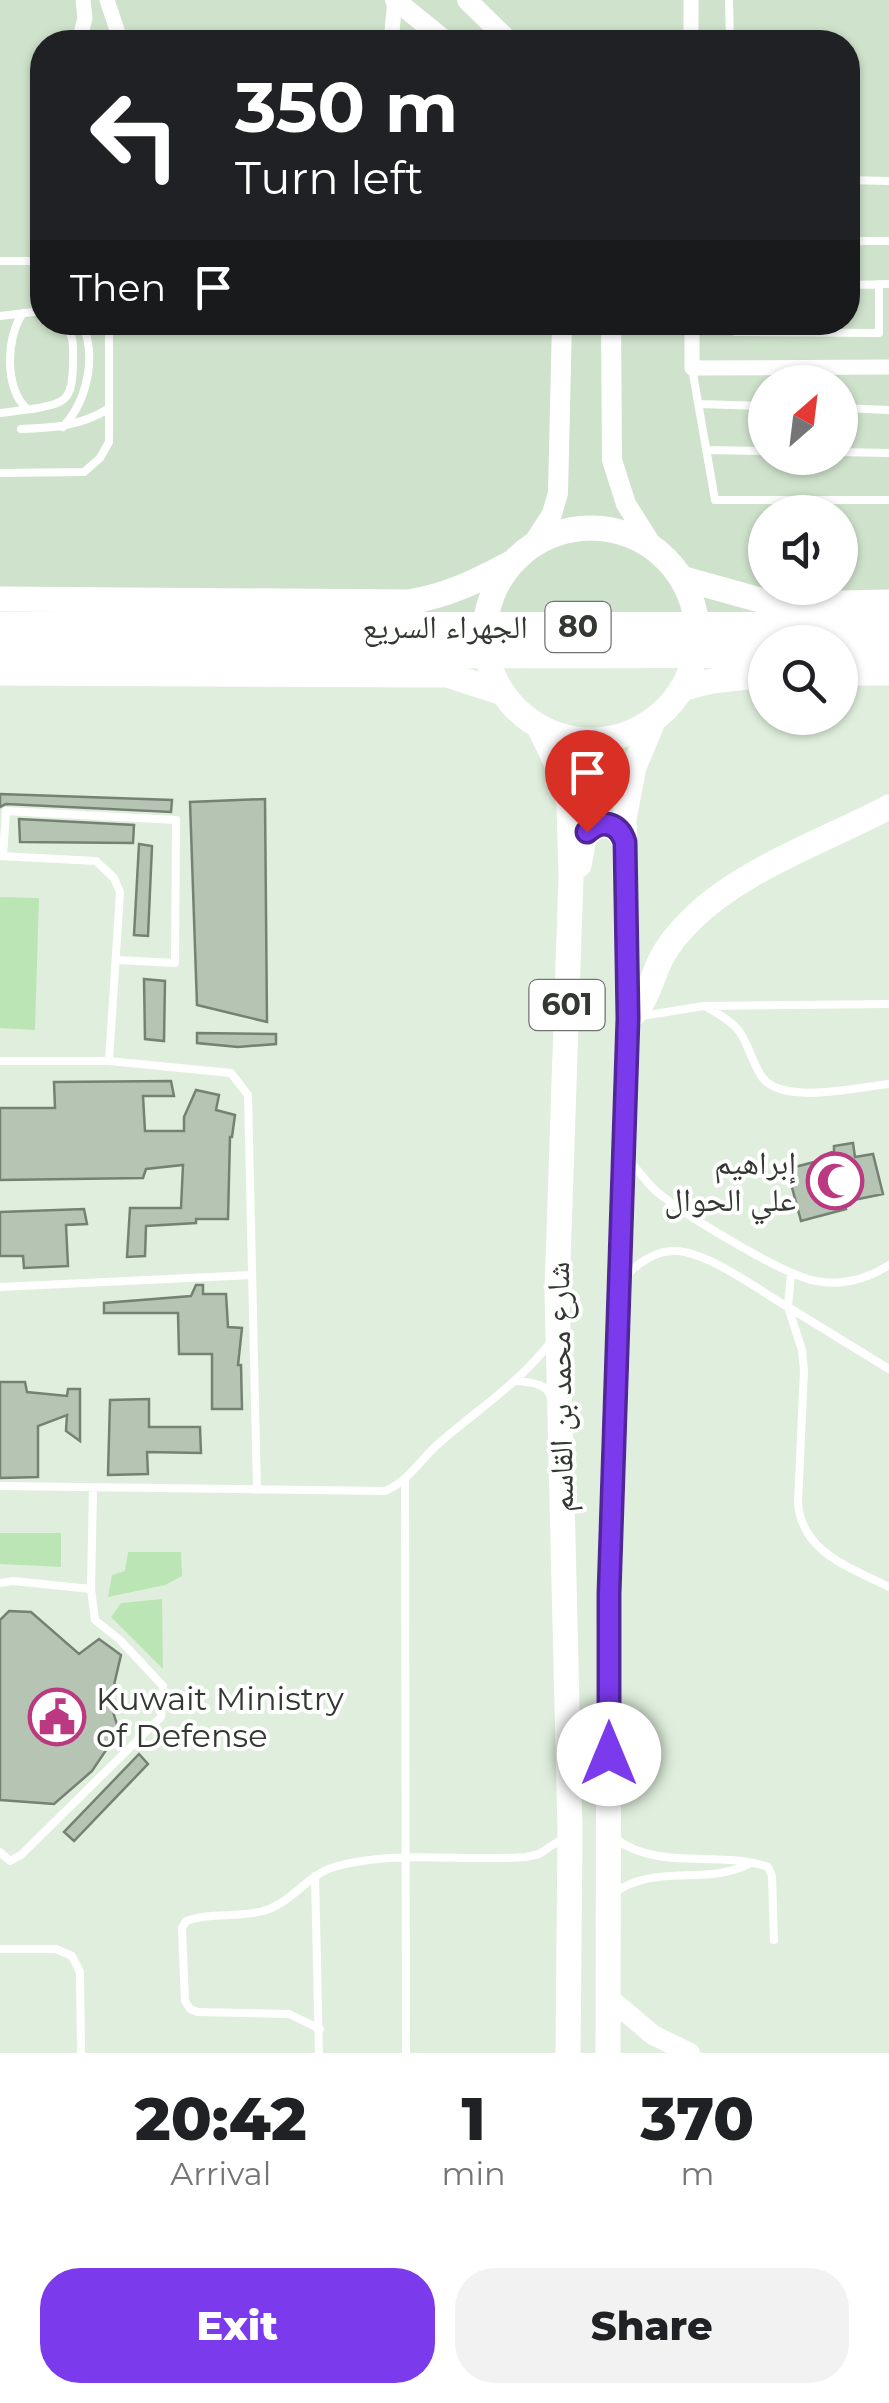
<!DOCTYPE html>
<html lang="en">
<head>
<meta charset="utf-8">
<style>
  :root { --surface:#fff; --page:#f2f2f2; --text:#202124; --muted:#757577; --accent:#7c3aed }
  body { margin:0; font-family:Montserrat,"Noto Naskh Arabic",sans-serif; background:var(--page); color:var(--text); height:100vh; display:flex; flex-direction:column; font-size:38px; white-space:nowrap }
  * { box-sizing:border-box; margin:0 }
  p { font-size:32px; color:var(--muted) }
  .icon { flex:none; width:55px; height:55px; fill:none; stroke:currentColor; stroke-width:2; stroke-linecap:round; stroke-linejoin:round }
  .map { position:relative; height:2053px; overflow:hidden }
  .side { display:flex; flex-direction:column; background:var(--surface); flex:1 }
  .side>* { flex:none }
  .hud { position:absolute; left:30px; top:30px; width:830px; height:305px; border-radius:40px; box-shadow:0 2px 8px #0004; background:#202124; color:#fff; overflow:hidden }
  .needle { width:65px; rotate:28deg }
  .fabs { position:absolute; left:748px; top:365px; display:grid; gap:20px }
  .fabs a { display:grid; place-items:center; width:110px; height:110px; border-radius:50%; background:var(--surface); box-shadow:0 2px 8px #0004; font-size:50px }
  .pin { position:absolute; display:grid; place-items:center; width:85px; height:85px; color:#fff; margin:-102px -42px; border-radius:50% 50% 50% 0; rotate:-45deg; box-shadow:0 0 10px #0007 }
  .pin .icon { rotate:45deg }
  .me { position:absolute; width:110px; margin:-55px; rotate:0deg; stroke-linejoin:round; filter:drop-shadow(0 0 8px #0008) }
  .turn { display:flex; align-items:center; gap:35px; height:210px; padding:0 40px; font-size:45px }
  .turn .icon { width:130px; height:130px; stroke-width:2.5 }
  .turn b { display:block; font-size:70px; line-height:85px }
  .then { display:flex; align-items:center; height:95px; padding:0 40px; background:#0003; gap:20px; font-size:38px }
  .eta { display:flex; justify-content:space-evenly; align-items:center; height:170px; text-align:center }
  .eta b { font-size:60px; font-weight:800; line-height:70px }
  .primary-button { display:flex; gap:20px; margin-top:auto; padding:20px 40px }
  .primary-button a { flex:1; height:115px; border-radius:40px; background:var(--accent); color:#fff; font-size:40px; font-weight:800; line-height:115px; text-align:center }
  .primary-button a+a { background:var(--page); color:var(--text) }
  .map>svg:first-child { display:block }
</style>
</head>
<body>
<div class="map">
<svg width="889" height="2053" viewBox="0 0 889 2053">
  <rect width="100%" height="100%" fill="#e0efdd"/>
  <path fill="#cfe3cc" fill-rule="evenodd" d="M0,0H889V645L0,640ZM42,42H848V322H42ZM765,382H840V458H765ZM765,512H840V588H765Z"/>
  <path fill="#bce5b5" d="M0,897L39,898L35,1030L0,1028Z
    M0,1533H61V1567L0,1564Z
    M128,1552H181L182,1576L165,1585L108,1597L112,1575L125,1571Z
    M162,1599L163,1669L111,1617L121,1603Z"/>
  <path fill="#b6c4b4" stroke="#758273" stroke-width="2.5" d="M0,794L172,800L171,812L6,804L0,807Z
    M265,799L267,1022L197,1005L190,802Z
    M19,819L134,825L133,843L20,842Z
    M139,844L152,846L148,936L134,935Z
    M144,979L165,981L164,1041L145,1039Z
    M197,1033L276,1034V1044L238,1047L197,1043Z
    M171,1081L174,1096H143L145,1131H184V1117L196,1090L219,1095L216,1110L235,1115L232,1137H230L228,1219H196V1223L146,1226L145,1256L127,1257L130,1208H181L183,1165L146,1169L143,1178L0,1180V1108H55L54,1082Z
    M853,1143L855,1157L873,1154L883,1194L844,1202L846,1209L801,1221L787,1169L822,1160L821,1157L834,1151V1146Z
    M84,1209L87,1224L66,1225L68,1266L24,1268L23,1256H0V1212Z
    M196,1285H203V1294H226L228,1327L242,1328L238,1365H241L242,1409H212V1354H179L178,1313H104V1303L191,1296Z
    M0,1382H25L27,1392L67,1396L68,1389H80V1441L66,1431L67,1415L38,1426V1477L0,1478Z
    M149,1399V1427H200L201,1453L147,1452L148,1474L108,1475L110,1400Z
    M9,1611L31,1612L79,1654L99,1639L121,1655L110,1702L119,1731L92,1771L54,1804L0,1800V1620Z
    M139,1754L148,1764L74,1841L64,1832Z"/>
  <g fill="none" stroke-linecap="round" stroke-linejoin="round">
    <path stroke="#fff" stroke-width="8" d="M729,0L730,42
      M848,180L889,181
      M848,241H889
      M0,261H42
      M848,285L889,284
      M23,313C6,336 4,389 27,409
      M0,316L42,311
      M735,322V332L879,333V284
      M692,368L715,500H889
      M699,404L765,406
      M840,408L889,410
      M0,413C11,412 21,410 32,409C67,403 72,400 73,364C73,349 75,337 65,325
      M63,427C87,401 98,355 81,322
      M21,429C53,428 80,426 108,409
      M706,450L765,451
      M840,452L889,453
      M0,473L84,472L100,458L109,442V322
      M0,856L96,861L114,878L120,892L109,1061
      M3,856L6,811L176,820L175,963L117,960
      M708,1008C750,1031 740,1037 760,1074C778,1107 857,1087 889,1084
      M642,1016L704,1006L889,1004
      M0,1061H109L231,1073L248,1095L257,1490
      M631,1162C639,1172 646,1182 656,1191C681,1213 785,1276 816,1281C842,1286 867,1279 889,1265
      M627,1275C639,1262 658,1250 675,1251C707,1251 760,1291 788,1307L791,1274
      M0,1287L252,1275
      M889,1369L788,1307L802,1350L804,1370L798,1503C802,1553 850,1567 889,1587
      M518,1381C532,1383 547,1383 551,1398
      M405,1481L406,2053
      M0,1486L385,1491C409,1481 420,1460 438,1444C479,1408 515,1387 550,1343
      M0,1583L13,1581L91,1589
      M616,1839C658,1871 720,1850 768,1867L772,1876L774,1940
      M0,1852L10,1861L21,1855L161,1717L163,1686L120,1640L95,1620L91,1589L93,1488
      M315,1876L319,2053
      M614,1893C655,1863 706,1886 749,1864
      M0,1949H56L72,1956L80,1972L81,2053
      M320,2029L289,2014L198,2012L190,2009L185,2001L182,1928L186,1921C210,1912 238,1918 263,1911C291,1904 307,1875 334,1867C395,1849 464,1862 526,1857L539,1854L562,1839"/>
    <path stroke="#fff" stroke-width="15" d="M107,0L121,42
      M691,0V42
      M79,42L85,18L83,0
      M391,42L395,0
      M692,322V368L889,367"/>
    <path stroke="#fff" stroke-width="20" d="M395,0L447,42
      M467,0L510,42
      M611,322L612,460L626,504L655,550
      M532,545L552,514L558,493L562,322
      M608,1997L653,2035L690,2053"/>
    <path stroke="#fff" stroke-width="25" d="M485 634a106 106 0 1 1 212 0a106 106 0 1 1-212 0Z
      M681,578L760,600L796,604L889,602
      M0,599L408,602C447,596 477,581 511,563
      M0,673L448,675L503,693
      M840,673H889
      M681,689L712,681L765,675
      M539,727L564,779L569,804L571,877L557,1291L570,1830L568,2053
      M579,865L584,838L597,825L615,827L625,842
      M628,1019C648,1002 650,981 661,959C668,945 678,933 689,922C739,870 825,841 889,807
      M608,2053L609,1595L628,1019L624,819L634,767L654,719"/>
    <path stroke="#fff" stroke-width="30" d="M0,627H889
      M840,653H889
      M0,654L765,653"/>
  </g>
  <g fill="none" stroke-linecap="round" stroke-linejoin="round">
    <g stroke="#51269a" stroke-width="25">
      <path id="route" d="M587,832C602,818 619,823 625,842L628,1018L609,1594V1754"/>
    </g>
    <use href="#route" stroke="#7c3aed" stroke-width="18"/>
  </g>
  <defs>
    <g id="mosque-ring" transform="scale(2.875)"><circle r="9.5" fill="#fff" stroke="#bb3980" stroke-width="1.5"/><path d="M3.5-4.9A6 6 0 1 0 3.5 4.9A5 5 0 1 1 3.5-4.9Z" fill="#bb3980"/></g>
    <g id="civic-ring" transform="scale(2.875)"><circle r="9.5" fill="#fff" stroke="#bb3980" stroke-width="1.5"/><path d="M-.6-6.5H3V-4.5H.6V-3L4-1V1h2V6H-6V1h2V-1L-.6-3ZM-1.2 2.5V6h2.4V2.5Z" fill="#bb3980"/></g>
  </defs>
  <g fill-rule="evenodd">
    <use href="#mosque-ring" x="835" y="1181"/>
    <use href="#civic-ring" x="57" y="1717"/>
  </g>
  <g text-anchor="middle" stroke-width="8" stroke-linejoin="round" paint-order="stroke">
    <g fill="#fff" stroke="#707470" stroke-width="2.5">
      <rect x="545.5" y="602" width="65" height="50" rx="8"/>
      <rect x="529.5" y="980" width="75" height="50" rx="8"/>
    </g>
    <g font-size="30" font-weight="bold" fill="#333932">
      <text x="578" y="637">80</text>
      <text x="567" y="1015">601</text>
    </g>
    <g font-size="32" fill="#333932" stroke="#fff">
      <text x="445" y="638">الجهراء السريع</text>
      <text transform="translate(560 1387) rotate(-91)" y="11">شارع محمد بن القاسم</text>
    </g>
    <g font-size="32" fill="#333932" stroke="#fff" text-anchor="end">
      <text x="796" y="1174">إبراهيم<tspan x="796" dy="37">علي الحوال</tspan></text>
      <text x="96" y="1710" text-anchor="start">Kuwait Ministry<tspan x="96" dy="37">of Defense</tspan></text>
    </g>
  </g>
</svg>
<div class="fabs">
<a><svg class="needle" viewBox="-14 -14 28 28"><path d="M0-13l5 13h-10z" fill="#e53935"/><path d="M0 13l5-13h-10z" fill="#757577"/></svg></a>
<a><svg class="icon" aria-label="sound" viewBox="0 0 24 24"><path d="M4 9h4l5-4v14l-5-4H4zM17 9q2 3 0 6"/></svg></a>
<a><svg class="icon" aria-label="search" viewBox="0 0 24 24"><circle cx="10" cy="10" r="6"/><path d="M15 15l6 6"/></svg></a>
</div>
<div class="pin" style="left:587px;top:832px;background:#d93025"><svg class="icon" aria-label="arrive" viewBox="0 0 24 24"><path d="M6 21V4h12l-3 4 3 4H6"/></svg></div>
<svg class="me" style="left:609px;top:1754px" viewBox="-20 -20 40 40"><circle r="19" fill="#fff"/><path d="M0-13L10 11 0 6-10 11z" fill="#7c3aed"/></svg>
<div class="hud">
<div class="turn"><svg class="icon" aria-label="left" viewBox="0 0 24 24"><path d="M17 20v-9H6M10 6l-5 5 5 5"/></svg><div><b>350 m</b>Turn left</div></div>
<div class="then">Then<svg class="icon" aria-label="arrive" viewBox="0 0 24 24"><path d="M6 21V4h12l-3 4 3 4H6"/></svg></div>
</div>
</div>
<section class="side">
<div class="eta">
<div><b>20:42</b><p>Arrival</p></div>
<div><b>1</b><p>min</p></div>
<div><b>370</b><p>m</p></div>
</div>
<div class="primary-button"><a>Exit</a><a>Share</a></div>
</section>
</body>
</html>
